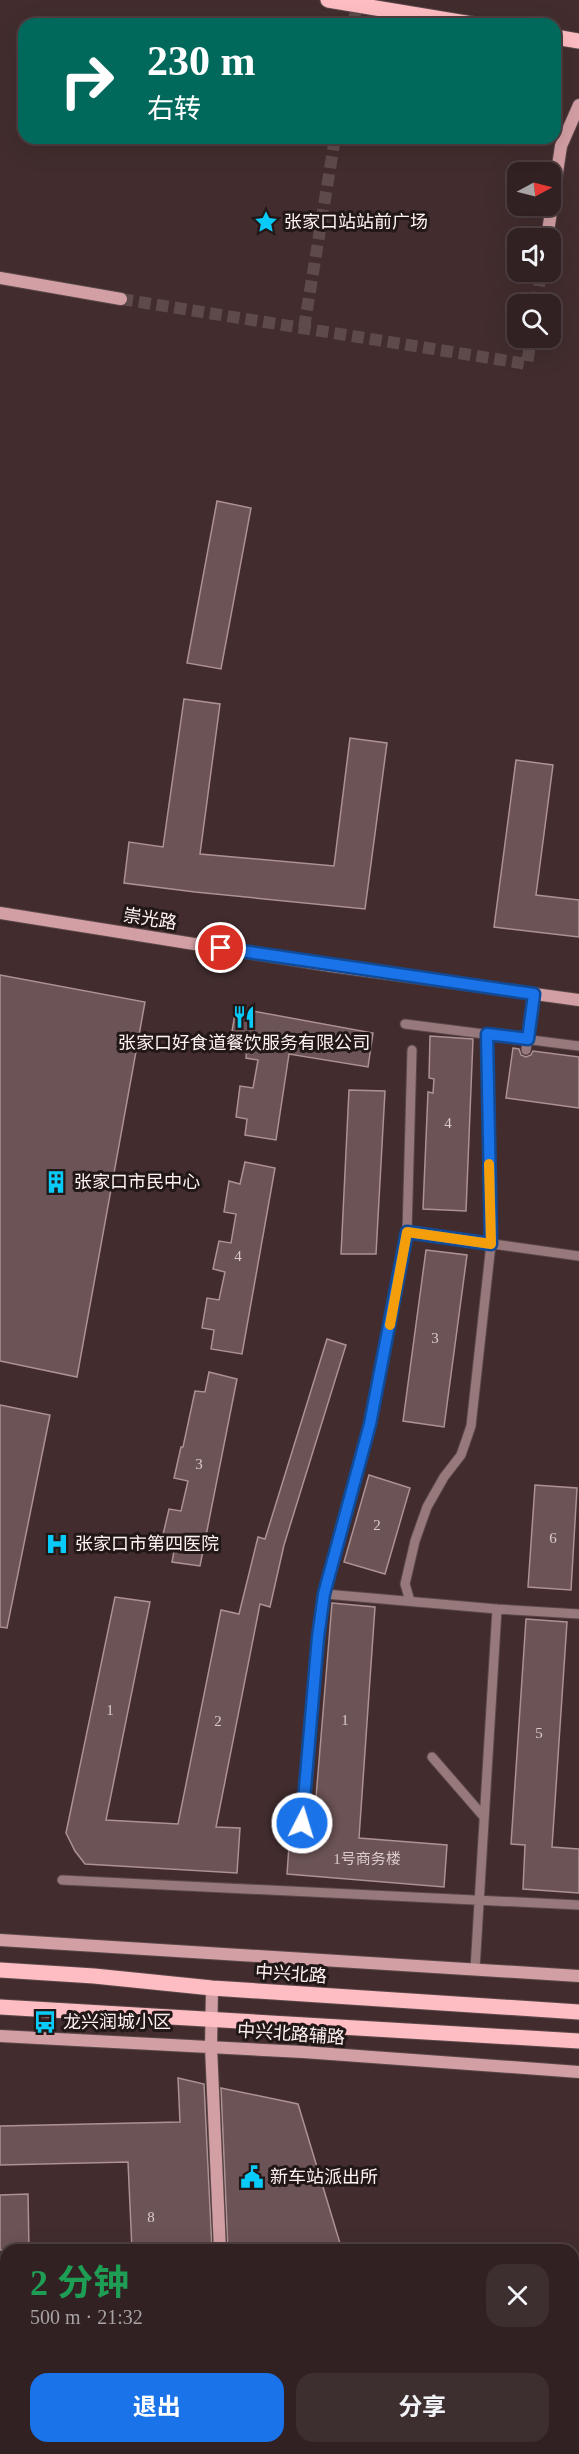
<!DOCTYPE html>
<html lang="zh">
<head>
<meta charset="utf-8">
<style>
  :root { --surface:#322122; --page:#3d2e2f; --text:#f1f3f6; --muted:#a8a3a5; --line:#4d3e40; --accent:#1a73e8 }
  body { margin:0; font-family:"Times New Roman","Noto Sans SC",serif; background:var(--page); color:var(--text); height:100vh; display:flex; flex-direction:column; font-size:22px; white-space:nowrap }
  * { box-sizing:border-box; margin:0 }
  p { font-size:20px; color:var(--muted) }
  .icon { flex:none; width:33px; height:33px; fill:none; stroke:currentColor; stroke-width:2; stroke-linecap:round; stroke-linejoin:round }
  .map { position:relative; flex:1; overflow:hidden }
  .side { position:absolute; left:0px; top:2244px; width:579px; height:210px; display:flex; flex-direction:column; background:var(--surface); border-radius:18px 18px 0 0; box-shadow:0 6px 24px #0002,0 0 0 2px var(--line) }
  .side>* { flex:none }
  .hud { position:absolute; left:18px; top:18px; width:543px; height:126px; border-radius:18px; box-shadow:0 6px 24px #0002,0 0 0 2px var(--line); background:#00695c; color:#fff; overflow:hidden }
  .needle { width:39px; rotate:83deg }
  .tools { position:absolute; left:507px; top:162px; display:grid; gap:12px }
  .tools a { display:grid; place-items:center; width:54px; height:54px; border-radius:12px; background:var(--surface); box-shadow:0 6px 24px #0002,0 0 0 2px var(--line); font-size:30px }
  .pin { position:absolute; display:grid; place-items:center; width:51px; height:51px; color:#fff; margin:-26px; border:3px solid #fff; border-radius:50%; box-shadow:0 2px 6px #0007 }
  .me { position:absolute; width:66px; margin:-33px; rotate:5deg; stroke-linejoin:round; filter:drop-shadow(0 0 4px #0008) }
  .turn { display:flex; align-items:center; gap:21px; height:126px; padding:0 30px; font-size:27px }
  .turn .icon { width:78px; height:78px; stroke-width:2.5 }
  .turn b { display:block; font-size:42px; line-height:51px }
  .round { display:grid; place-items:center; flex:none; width:63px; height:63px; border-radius:18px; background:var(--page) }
  .headline { display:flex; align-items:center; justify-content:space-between; height:102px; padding:0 30px }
  h1 { font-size:36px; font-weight:700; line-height:45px; color:#1e9e55 }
  .button { display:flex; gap:12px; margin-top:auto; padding:12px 30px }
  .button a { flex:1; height:69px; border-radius:18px; background:var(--accent); color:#fff; font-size:24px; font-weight:700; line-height:69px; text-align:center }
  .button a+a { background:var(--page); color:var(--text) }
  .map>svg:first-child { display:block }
</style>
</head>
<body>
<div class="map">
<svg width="579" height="2454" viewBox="0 0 579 2454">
  <rect width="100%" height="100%" fill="#422c2e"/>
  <path fill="#6c5355" stroke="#ad9193" stroke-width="1.5" d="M217,501L251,508L221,669L187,663Z
    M184,699L220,704L200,854L334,866L350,738L387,743L365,909L195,892L124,883L129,842L163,847Z
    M516,760L553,765L536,895L579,900V937L494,927Z
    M0,975L145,1002L77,1377L0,1361Z
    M236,1008L373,1033L368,1067L289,1054L276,1140L245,1135L247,1119L236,1117L240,1086L253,1088L258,1060L246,1058L247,1047L230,1043Z
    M430,1036L473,1039L466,1211L423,1209L428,1092L433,1093L434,1079L429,1078Z
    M513,1048L519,1049L521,1055L526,1057L531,1055L533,1051L579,1057V1108L506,1098Z
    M349,1090L385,1091L376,1254H341Z
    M245,1162L275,1168L242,1354L211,1349L214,1330L202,1328L207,1298L219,1300L225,1272L213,1269L219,1241L231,1243L236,1214L224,1212L229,1181L240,1184Z
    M426,1250L467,1255L444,1427L403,1421Z
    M327,1339L346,1345L284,1545L270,1607L260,1604L216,1827L240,1828L237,1873L85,1864L75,1851L66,1833L115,1597L150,1602L106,1820L178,1824L221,1610L239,1614L258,1537L265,1539Z
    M209,1372L237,1379L200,1566L172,1562L176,1540L162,1539L169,1509L181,1511L188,1481L174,1478L181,1447H183L195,1391L205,1392Z
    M0,1405L50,1415L7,1628L0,1627Z
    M369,1475L410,1488L385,1574L344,1562Z
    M535,1485L577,1488L571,1590L528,1587Z
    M332,1603L375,1607L359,1838L447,1845L444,1887L287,1874L290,1832L313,1834Z
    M526,1619L567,1622L552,1847L579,1849V1893L523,1889L525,1845L511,1844Z
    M178,2078L204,2084L212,2250H132L128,2162L0,2165V2126L180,2122Z
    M221,2088L298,2104L342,2250H228Z
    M28,2194L29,2250H0V2195Z"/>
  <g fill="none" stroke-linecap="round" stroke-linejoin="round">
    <path stroke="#5e4a4b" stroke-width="12" stroke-dasharray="12 6" stroke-linecap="butt" d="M354,24L357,0
      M121,299L527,364L531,338
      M536,304L541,272
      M304,328L335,138"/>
    <g stroke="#5c4849" stroke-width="11">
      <path id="lane" d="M405,1024L579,1046
        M526,1050L534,994
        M407,1232L579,1256
        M325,1594L370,1424L407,1232L412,1050
        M410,1601L405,1584L415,1541L427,1507L444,1477L461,1455L471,1426L491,1244L487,1034
        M497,1609L579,1614
        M432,1757L484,1817
        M285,1822L302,1823L318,1637L325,1594L497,1609L475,1969
        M62,1880L579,1905"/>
    </g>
    <g stroke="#5c4849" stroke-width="14">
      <path id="secondary" d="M547,238L561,146L579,105
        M0,278L121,299
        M0,913L332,966L579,1000
        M0,1940L579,1976
        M212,1988L211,2047L220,2250
        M0,2036L303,2052L579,2072"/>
    </g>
    <g stroke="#5c4849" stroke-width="17">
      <path id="primary" d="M328,0L472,24
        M555,37L579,41
        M0,1970L94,1976L212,1988L579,2012
        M0,2007L579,2041"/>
    </g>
    <use href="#lane" stroke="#98797b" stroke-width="9"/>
    <use href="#secondary" stroke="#d29fa4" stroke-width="12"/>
    <use href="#primary" stroke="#febdc3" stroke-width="15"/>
  </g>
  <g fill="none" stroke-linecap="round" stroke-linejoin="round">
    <g stroke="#114b97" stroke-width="15">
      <path id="route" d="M221,948L534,994L528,1039L487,1034L491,1244L407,1232L370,1424L324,1594L318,1637L302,1823"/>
    </g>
    <use href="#route" stroke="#1a73e8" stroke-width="10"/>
    <path stroke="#f59e0b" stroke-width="10" d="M390,1325L407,1232L491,1244L489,1164"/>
  </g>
  <defs>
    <g id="sight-bare" transform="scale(1.8)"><path d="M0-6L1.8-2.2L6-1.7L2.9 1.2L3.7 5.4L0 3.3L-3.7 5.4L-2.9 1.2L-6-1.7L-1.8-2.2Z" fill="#08cbf9" stroke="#221818" stroke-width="2.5" paint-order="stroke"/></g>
    <g id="restaurant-bare" transform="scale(1.8)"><path d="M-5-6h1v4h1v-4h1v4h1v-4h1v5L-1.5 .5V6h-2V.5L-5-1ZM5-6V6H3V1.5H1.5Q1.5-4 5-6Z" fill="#08cbf9" stroke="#221818" stroke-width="2.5" paint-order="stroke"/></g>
    <g id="building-bare" transform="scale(1.8)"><path d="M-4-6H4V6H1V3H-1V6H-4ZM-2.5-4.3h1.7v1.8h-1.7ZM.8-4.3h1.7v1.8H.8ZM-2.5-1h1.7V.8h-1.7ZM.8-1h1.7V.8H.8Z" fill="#08cbf9" stroke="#221818" stroke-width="2.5" paint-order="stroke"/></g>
    <g id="hospital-bare" transform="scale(1.8)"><path d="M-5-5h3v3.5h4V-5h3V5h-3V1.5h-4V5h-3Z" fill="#08cbf9" stroke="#221818" stroke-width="2.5" paint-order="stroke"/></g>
    <g id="bus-bare" transform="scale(1.8)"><path d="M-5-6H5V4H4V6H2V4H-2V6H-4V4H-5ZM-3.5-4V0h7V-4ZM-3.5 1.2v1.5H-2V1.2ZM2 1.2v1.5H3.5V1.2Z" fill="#08cbf9" stroke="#221818" stroke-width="2.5" paint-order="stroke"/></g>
    <g id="civic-bare" transform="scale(1.8)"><path d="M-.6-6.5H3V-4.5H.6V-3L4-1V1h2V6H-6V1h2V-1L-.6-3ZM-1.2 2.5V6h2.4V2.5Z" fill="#08cbf9" stroke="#221818" stroke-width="2.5" paint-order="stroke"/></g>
  </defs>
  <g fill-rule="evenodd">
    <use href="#sight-bare" x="266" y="222"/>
    <use href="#restaurant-bare" x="244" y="1017"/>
    <use href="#building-bare" x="56" y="1182"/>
    <use href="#hospital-bare" x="57" y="1544"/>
    <use href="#bus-bare" x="45" y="2022"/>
    <use href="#civic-bare" x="252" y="2177"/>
  </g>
  <g text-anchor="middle" stroke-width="6" stroke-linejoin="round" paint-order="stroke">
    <g font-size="15" fill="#dacacb">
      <text x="448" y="1128">4</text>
      <text x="238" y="1261">4</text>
      <text x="435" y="1343">3</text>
      <text x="199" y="1469">3</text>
      <text x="377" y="1530">2</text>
      <text x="553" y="1543">6</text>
      <text x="110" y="1715">1</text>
      <text x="345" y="1725">1</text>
      <text x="218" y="1726">2</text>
      <text x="539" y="1738">5</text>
      <text x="367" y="1864">1号商务楼</text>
      <text x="151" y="2222">8</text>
    </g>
    <g font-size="18" fill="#fef2f2" stroke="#221818" text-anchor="start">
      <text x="284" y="228">张家口站站前广场</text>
      <text x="244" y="1049" text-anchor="middle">张家口好食道餐饮服务有限公司</text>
      <text x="74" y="1188">张家口市民中心</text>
      <text x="75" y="1550">张家口市第四医院</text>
      <text x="63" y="2028">龙兴润城小区</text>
      <text x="270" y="2183">新车站派出所</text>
    </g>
    <g font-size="18" fill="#fef2f2" stroke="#221818">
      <text transform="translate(150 919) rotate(9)" y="6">崇光路</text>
      <text transform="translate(291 1974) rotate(4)" y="6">中兴北路</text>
      <text transform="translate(291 2034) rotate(4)" y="6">中兴北路辅路</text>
    </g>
  </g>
</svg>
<div class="tools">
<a><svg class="needle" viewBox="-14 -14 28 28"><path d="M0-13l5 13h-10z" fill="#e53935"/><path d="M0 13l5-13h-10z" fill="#a8a3a5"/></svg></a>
<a><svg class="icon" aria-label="sound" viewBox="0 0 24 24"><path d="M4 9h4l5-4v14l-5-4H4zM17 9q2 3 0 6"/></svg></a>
<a><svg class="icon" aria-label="search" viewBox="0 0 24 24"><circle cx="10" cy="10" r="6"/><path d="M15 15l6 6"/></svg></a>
</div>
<div class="pin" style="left:221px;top:948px;background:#d93025"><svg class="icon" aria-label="arrive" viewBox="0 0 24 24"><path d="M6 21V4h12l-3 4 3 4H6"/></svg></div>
<svg class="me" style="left:302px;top:1823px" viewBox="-20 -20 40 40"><circle r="17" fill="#1a73e8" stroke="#fff" stroke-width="3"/><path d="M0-11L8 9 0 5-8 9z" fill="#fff"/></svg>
<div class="hud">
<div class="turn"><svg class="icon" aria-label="right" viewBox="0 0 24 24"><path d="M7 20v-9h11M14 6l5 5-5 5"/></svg><div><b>230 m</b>右转</div></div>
</div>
<section class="side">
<div class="headline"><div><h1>2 分钟</h1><p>500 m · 21:32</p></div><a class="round"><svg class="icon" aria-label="close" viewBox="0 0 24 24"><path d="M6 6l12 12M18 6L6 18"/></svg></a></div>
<div class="button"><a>退出</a><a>分享</a></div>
</section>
</div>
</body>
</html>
